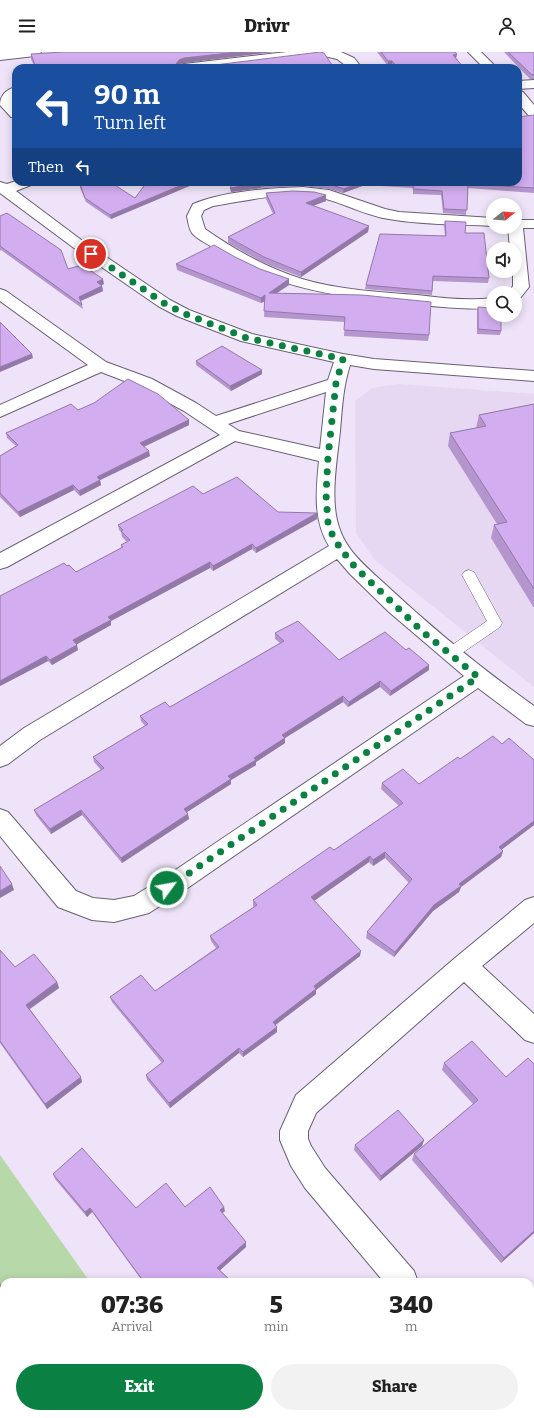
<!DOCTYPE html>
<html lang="en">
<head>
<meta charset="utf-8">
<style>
  :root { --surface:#fff; --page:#f2f2f2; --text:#222; --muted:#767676; --accent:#0b8043 }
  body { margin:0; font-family:Bitter,serif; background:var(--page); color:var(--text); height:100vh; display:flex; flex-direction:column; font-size:15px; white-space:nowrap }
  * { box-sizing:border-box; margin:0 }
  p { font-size:13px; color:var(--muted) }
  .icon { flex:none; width:22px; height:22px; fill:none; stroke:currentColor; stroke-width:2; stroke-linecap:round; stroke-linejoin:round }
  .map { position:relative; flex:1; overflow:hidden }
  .details { position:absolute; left:0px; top:1226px; width:534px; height:140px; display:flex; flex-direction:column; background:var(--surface); border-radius:12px 12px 0 0; box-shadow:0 2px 10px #0003 }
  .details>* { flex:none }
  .hud { position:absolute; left:12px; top:12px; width:510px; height:122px; border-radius:12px; box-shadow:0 2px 10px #0003; background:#1a4fa0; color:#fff; overflow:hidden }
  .needle { width:26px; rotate:73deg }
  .fabs { position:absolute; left:486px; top:146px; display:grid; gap:8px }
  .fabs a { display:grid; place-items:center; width:36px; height:36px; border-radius:50%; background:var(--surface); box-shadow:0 2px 10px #0003; font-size:20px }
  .pin { position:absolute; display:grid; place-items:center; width:34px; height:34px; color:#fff; margin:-17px; border:2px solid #fff; border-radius:50%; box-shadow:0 1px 4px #0007 }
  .me { position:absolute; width:44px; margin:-22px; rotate:58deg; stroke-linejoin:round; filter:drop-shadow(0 0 3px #0008) }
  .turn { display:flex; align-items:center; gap:14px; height:84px; padding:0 16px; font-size:18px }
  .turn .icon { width:52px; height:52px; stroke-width:2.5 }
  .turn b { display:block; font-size:28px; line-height:34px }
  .then { display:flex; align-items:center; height:38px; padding:0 16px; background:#0003; gap:8px; font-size:15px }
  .eta { display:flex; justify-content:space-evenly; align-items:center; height:68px; text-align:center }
  .eta b { font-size:24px; font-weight:800; line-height:28px }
  .primary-button { display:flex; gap:8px; margin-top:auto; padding:8px 16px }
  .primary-button a { flex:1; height:46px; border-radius:24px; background:var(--accent); color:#fff; font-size:16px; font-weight:800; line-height:46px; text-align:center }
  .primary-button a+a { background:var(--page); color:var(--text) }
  header { display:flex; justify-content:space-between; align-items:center; height:52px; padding:0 16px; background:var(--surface); font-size:18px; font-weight:800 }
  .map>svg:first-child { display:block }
</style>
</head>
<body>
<header><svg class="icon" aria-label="menu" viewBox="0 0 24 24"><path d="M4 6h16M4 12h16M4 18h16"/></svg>Drivr<svg class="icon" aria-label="person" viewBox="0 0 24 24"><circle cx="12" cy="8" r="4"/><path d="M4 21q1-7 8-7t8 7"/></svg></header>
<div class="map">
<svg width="534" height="1366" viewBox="0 0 534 1366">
  <rect width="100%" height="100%" fill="#eee3f8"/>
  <path fill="#e6d7f2" d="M398,332L534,342V635L375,508L356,481L355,349L372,336Z"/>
  <path fill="#b7d8a9" d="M0,1103L90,1230H4V1362H184L187,1366H0Z"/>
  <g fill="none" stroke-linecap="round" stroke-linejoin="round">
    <g stroke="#6a6072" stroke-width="1">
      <path id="service" d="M469,518L474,520L502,571L500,575L455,606L450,607L445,606L443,602L445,598L487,569L462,523L464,520Z"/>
    </g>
    <g stroke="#6a6072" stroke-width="2">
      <path id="minor" d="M0,0H41L39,3L35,4L0,8Z
        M287,0H341L354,6L362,16H349L337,7L320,3L215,16H178L180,13L184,12Z
        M468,0H481L497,16H484Z
        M534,28V36L518,37V29Z
        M16,35V45L12,49L16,55V66L11,65L0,53C0,43 7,37 16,35Z
        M518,39L523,40L534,53V65L529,64L518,51Z
        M16,129L33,130L31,133L16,139L84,190L170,248L189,258L252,282L343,302L374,307L534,319V329L374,317L350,313C343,335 342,356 340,379C337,409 329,450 340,478C348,501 369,517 386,533C433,577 482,617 534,654V674L526,672L478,636L189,835L149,861L114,870L92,868L58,855L0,784V757L8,760L76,839L93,846L114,848L134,844L171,821L464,624L389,560L350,522L337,507L40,688L8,712L0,715V694L24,676L329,494C313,468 316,438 319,409L235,389L7,515L0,517V501L220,383L184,359L140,335L101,320L0,365V353L88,313L0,249V237L6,239L106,310L152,327L196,351L216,364L328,328L334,310L241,289L177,264L158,254L74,196L0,141V130L7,132ZM326,340L320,397L239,379L228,372Z
        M303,135L329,138L385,157L399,160L493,166V174C457,172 419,173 383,166C356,160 332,145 304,143C274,142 243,149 213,154L204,158L201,164L205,177C235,198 267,216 302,227C339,238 379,240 417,243C442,246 468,249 493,246V256C469,258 445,255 420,253C349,247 273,238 212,195C206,191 197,187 192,181C189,177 188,169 187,164L193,152C224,139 269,136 303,135Z
        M515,168H534V176H523L529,235L521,245L515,247V241H508L513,234V219H515V197H510L508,175H515Z
        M534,845V871L482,914L534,962V991L525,988L464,930L316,1061L308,1079V1087L311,1094L325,1116L414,1219L418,1230H384L305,1136L291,1114L280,1088V1079L296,1043L455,906L525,848Z
        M530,1356L534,1366H501L499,1362H530Z"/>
    </g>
    <path stroke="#98909f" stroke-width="3" stroke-dasharray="4 2.5" stroke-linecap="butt" d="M0,1232L4,1238
      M0,1317H4
      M93,1362L96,1366"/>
    <use href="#service" fill="#fff" fill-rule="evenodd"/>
    <use href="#minor" fill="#fff" fill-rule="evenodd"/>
  </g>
  <path fill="#b595ce" d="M377,0H455L457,2L456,6L464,16H394L392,13L388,14Z
    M504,0H534V27H530Z
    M31,2L184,11L179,12L178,13L334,16H35L31,7Z
    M534,63V141L468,136L466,163L443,161L441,143L413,142V136L365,133L343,141L329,137L303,134L261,136L231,140L230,136L233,130H518Z
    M147,130H199L111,167L86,150L80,136V132L135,146Z
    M266,141L326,143V149L312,154L369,174L368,180L301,225L264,211L228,191V185L273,162L266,147Z
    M0,164L68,217L104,232L101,233L102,234L103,239L81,249L83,257L1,198L0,199Z
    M445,169L465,181L489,226L488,231L433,229L432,243L365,237L366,233L445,184L444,174Z
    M235,205L260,217L289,227V233L277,241L429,283L428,289L344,284L345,270L264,265L265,249L261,251L177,218L176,212Z
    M478,255L501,279L500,283L477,282V260Z
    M196,309L262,322L231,339L196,313Z
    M534,352V556L491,486L494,473L497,472L448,394L450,381L476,376L479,363Z
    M78,358L189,368V373L144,395L150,404L100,428L101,433L80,444L74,438L20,465L0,445V404L16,394L7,386L6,381Z
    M203,442L278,460L317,467L256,501L252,497L213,519L210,516L111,569V573L76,592L78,598L52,613L48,609L0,634L67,514L76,520L121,496V493L127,490L122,485L121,480L119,478L118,473Z
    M275,581L339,608L429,618L390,644L380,635L348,655L343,650L285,686V691L256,710V713L231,728V732L187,760L189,767L122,811L82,763L51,782L36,763L34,758L101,718L94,710L93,705L145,674L141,669L140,664L170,655L280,591L275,587Z
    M502,692L534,708V773L501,798L503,799L501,805L461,835L459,840L433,859L394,905L366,886L367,880L409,831L385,806L373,814L369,810L314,849L360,904L316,938V942L275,973L277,975V980L243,1005L239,1001L170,1056L147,1028L146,1023L162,1011L112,950L110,945L155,939L216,896L211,889L210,884L254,855L253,854V848L334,798L399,754L381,737L382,731L419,732L460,707Z
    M0,898L15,915L57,930L59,936L30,957L82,1030L47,1057L0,991Z
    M444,1011L506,1025L534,1012V1181L501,1211L412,1108L414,1102L473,1052L442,1018Z
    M424,1088L422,1094L380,1129L354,1098L355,1093Z
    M53,1122L136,1156L185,1155L225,1159L222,1161L246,1195L220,1218L232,1230H143L92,1160L87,1165L55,1127Z
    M534,1238V1254L530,1249V1242Z"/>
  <path fill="#9379a7" d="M238,0H274L184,11L179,12L177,16L176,12L179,8L184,6Z
    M457,2L456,6L452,7L453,3Z
    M388,9H392V13L388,14Z
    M189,130H199L111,167L110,163Z
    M361,130H365V133L343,141L344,137Z
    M261,131V136L231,140L230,136Z
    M326,143V149L305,157L306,151Z
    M369,174L368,180L301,225V220Z
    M103,227L104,232L98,235L97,230Z
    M289,227V233L269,246V241Z
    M102,234L103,239L80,249L79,245Z
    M265,243V249L261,251V246Z
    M32,302L33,306L0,320V315Z
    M262,318V322L231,339L230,334Z
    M189,368V373L141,396L140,391Z
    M149,399L150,404L98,429L97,425Z
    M100,428L101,433L80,444L79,439Z
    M73,433L74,438L20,465L18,460Z
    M317,461V467L256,501V496Z
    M252,492V497L213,519V514Z
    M210,510V516L111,569V573L74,594L73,588L108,565Z
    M77,593L78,598L52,613L50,608Z
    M46,604L48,609L0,634V629Z
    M429,613V618L390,644L391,639Z
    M380,629V635L348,655L349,650Z
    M343,644V650L285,686V691L256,710V713L231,728V732L184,762V757L254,706L282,683Z
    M81,758L82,763L51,782L50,777Z
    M188,762L189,767L122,811L121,806Z
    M534,769V773L497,801L499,795Z
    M503,799L501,805L461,835L459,840L433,859L394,905L395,900L434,853L459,832Z
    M385,800V806L373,814V808Z
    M370,804L369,810L311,851V845Z
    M12,832L14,838L0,846V839Z
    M361,899L360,904L316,938V942L273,975V970L314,934Z
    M57,930L59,936L28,958L26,953Z
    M277,975V980L243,1005V1000Z
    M239,996V1001L170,1056L169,1051Z
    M81,1025L82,1030L47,1057L45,1052Z
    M424,1088L422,1094L380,1129L381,1124Z
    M224,1155L225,1159L220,1163V1158Z
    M90,1156L92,1160L87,1165L85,1160Z
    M534,1179V1181L501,1211L504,1206Z
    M246,1190V1195L218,1220L217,1216Z"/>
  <path fill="#d2adef" stroke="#9379a7" d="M63,0H238L184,6L179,8L176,12L178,13H215L320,0L324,1L334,16H36L31,2Z
    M381,0H455L457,2L453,3L464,16H398L392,9H388Z
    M508,0H534V23L531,22Z
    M534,63V136L468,132L467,158L444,157L442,139L413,137L414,131L395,130H518V65Z
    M84,130H110L135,146L147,130H189L110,163L85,146L80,132Z
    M233,130H286L261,131L230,136Z
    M312,130H361L344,137L329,132Z
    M293,139L314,140L326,143L306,151L369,174L301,220L264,205L228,185L275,161L266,141Z
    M7,161L61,198L68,217L82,213L103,227L97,230L102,234L79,245L82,253L0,194V164Z
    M445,169L466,170L465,181H484L489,226L433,224L432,239L366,233L380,182L446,184Z
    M214,193L235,205L260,217L289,227L269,241L362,243L431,250L429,283L344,278L345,265L264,259L265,243L261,246L176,212Z
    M478,255L493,256V263H501V279L478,277Z
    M0,270L32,302L0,315Z
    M222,294L262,318L230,334L196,309Z
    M128,327L158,342L189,368L140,391L149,399L97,425L100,428L79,439L73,433L18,460L0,441V404L18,393L6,381L71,352L78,358L94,351Z
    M534,352V537L494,473L507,470L450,381L486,374L479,363Z
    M237,425L278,460L317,461L256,496L252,492L213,514L210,510L108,565L111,568L73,588L77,593L50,608L46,604L0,629V544L64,511L67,514L69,513L76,520L123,495L121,493L130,488L121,479L123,478L118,473L193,434L203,442Z
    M298,569L339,608L385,580L406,598L409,596L429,613L391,639L380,629L349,650L343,644L282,683L285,686L254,706L256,708L228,724L231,727L184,757L188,762L121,806L81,758L50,777L34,758L104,716L93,705L148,672L140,664L165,650L170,655L284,589L275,581Z
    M493,684L502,692L509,686L534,708V769L499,795L503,799L459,832L461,834L434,853L395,900L367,880L412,827L385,800L373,808L370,804L311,845L361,899L314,934L316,937L273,970L277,975L243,1000L239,996L169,1051L146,1023L164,1009L110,945L141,923L155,939L219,895L210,884L257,853L253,848L330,795L334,798L403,751L382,731L403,717L419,732L458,705L460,707Z
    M0,814L12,832L0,839Z
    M0,898L15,915L34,902L57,930L26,953L81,1025L45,1052L0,989Z
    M472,989L506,1025L528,1006L534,1012V1179L504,1206L414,1102L478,1048L444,1011Z
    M398,1058L424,1088L381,1124L355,1093Z
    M82,1096L136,1156L166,1131L185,1155L210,1135L224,1155L220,1158L246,1190L217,1216L232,1230H158L156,1227L153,1230H144L90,1156L85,1160L53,1122Z
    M534,1238V1246L530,1242Z
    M284,1362H316L319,1366H280Z"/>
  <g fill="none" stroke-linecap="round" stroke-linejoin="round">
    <path stroke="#0b8043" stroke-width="7" stroke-dasharray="0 12.6" d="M91,202L164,251L183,261L247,286L343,307L336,331L328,405L326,442L328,471L331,480L340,496L355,515L423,580L478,625L167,836"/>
  </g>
</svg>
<div class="fabs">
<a><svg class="needle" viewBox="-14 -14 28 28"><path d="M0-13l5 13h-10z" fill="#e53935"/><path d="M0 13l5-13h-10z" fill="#767676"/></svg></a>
<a><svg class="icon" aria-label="sound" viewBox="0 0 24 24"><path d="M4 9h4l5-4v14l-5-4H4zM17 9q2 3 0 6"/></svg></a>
<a><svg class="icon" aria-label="search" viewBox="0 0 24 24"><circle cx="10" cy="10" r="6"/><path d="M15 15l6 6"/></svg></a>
</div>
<div class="pin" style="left:91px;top:202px;background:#d93025"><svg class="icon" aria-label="arrive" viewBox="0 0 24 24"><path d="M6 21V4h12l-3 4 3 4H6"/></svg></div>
<svg class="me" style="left:167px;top:836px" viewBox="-20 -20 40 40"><circle r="17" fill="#0b8043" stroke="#fff" stroke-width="3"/><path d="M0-11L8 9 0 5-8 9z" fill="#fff"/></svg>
<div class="hud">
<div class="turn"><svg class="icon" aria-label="left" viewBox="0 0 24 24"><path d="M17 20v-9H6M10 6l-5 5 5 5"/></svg><div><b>90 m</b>Turn left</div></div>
<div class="then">Then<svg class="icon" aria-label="left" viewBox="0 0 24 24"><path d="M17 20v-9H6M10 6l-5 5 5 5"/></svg></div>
</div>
<section class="details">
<div class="eta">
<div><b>07:36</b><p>Arrival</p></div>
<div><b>5</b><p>min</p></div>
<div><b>340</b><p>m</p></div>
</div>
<div class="primary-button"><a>Exit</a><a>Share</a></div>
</section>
</div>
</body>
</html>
